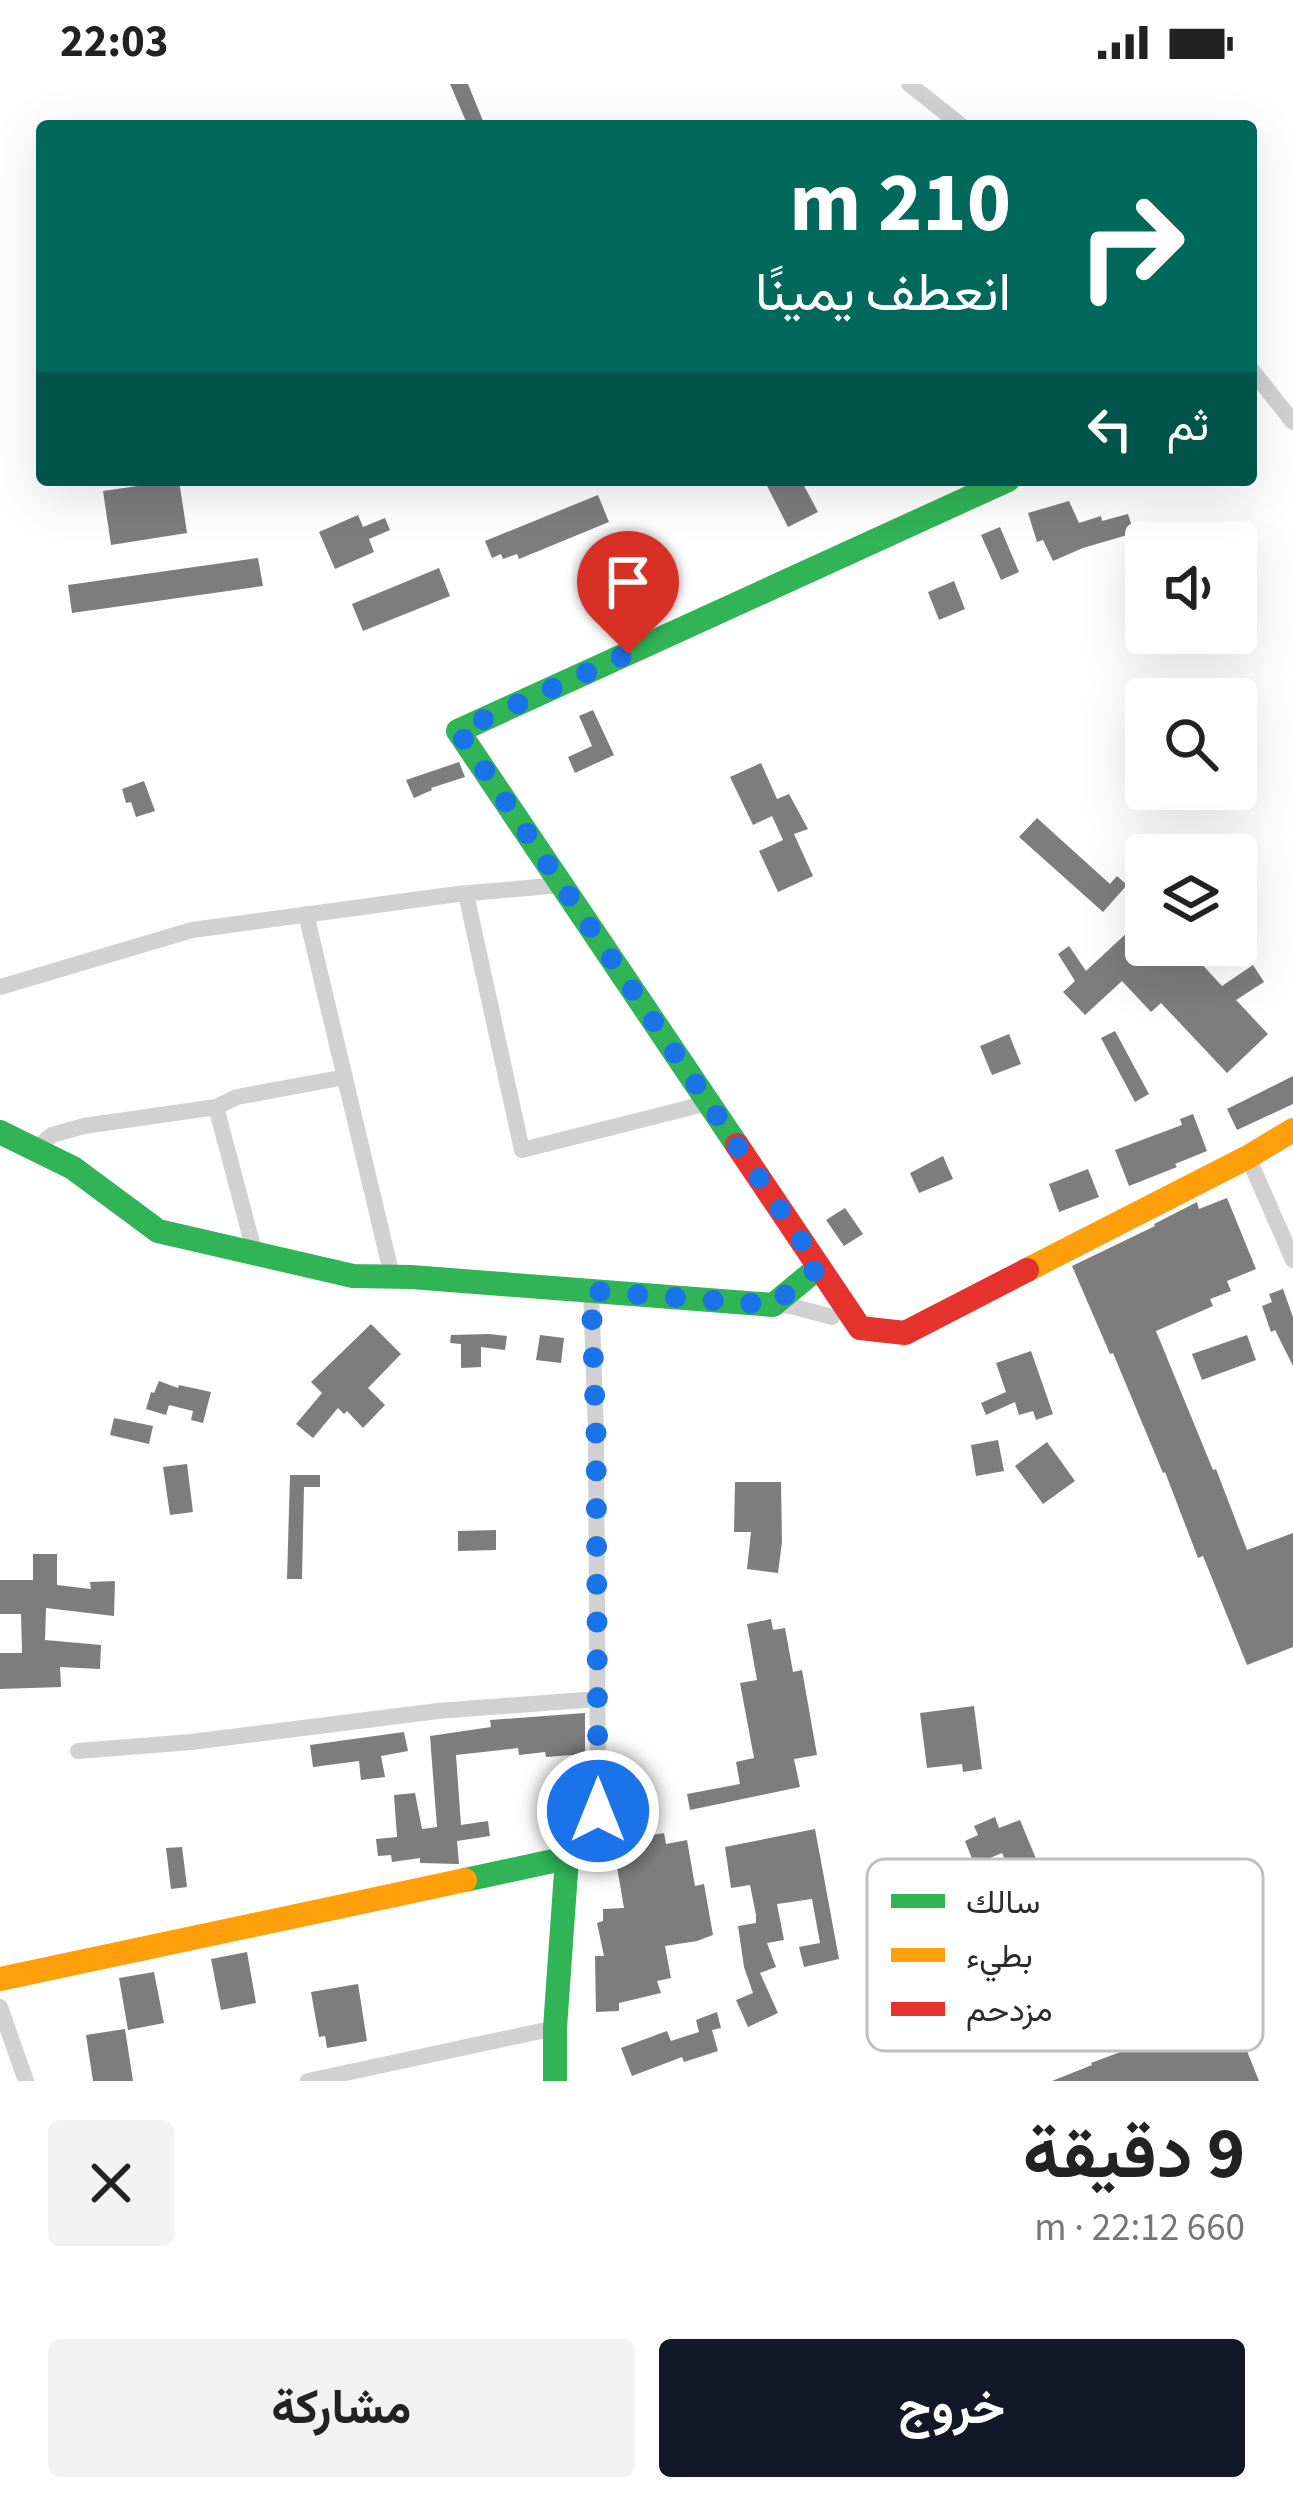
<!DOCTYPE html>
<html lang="ar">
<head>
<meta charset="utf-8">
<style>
  :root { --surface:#fff; --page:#f2f2f2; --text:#222; --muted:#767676; --accent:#111827 }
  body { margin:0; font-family:"Source Sans 3",Vazirmatn,sans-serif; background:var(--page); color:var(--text); direction:rtl; height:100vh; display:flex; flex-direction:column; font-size:45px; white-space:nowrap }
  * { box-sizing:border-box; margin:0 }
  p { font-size:39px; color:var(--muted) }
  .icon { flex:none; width:66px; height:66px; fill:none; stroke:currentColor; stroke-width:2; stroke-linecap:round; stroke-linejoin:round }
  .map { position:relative; height:1997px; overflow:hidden; direction:ltr }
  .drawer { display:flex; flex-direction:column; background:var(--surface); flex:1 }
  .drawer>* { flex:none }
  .hud { position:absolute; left:36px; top:36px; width:1221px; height:366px; border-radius:12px; box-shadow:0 12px 48px #0002; direction:rtl; background:#00695c; color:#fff; overflow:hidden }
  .fabs { position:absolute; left:1125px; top:438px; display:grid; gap:24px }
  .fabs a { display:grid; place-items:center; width:132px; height:132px; border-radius:12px; background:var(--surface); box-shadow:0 12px 48px #0002; font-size:60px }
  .pin { position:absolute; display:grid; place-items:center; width:102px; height:102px; color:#fff; margin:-123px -51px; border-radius:50% 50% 50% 0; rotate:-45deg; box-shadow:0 0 12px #0007 }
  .pin .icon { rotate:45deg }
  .me { position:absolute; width:132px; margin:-66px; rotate:0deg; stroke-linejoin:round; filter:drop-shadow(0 0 9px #0008) }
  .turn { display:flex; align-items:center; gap:42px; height:252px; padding:0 48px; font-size:54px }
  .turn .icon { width:156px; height:156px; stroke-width:2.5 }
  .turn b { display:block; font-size:84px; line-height:102px }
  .then { display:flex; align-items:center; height:114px; padding:0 48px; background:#0003; gap:24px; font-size:45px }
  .round { display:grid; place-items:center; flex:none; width:126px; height:126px; border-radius:12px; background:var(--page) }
  .summary { display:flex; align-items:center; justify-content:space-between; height:204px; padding:0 48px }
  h1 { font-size:72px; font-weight:700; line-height:90px }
  .primary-button { display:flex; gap:24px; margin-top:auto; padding:24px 48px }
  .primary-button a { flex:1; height:138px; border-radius:12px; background:var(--accent); color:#fff; font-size:48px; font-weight:700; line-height:138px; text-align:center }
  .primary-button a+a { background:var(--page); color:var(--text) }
  .status { display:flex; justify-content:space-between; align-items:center; height:84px; padding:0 60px; background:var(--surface); direction:ltr }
  .status svg { height:33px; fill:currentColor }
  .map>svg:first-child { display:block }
</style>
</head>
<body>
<div class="status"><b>22:03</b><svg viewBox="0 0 49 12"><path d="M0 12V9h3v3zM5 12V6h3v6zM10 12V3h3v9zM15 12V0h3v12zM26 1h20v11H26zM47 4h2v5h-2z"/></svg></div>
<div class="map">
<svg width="1293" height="1997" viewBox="0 0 1293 1997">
  <rect width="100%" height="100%" fill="#fff"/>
  <path fill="#7d7d7d" d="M450,0H468L485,42H468Z
    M179,396L187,449L111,461L103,407Z
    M764,396H801L818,428L788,443Z
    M598,411L609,438L519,475L517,470L503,475L501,470L492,474L485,457Z
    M1069,417L1079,439L1101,432L1102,437L1128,430L1134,449L1083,464L1053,477L1043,456L1037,458L1028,429Z
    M358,431L363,443L385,434L390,446L369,455L374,468L335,485L319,448Z
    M1000,443L1019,488L1001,496L981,451Z
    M258,474L263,502L72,529L68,501Z
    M439,484L450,512L363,547L352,520Z
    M954,497L965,525L939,536L928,508Z
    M593,626L614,671L575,689L568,673L592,662L579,632Z
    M459,678L465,693L431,704L432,706L414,714L406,696Z
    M761,679L777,715L789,710L808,745L794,750L813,792L778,808L759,767L783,756L772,732L753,741L730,693Z
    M144,697L155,727L136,733L131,718L126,719L122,705Z
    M1037,734L1110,800L1117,792L1127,801L1103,828L1019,753Z
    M1146,831V861H1184L1222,902L1253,881L1264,898L1236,916L1268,950L1227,989L1161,919L1151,928L1122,897L1085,931L1063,908L1075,897L1058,870L1069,862L1086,887Z
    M1115,947L1149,1010L1135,1018L1101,954Z
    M1009,950L1021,980L992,991L980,962Z
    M1293,992V1020L1237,1046L1227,1025Z
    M1193,1030L1207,1067L1175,1080L1177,1083L1129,1102L1115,1066L1182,1041L1180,1035Z
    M943,1072L953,1095L919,1109L910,1089Z
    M1088,1085L1099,1113L1059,1128L1049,1100Z
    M1227,1114L1256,1185L1227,1197L1231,1207L1210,1215L1213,1222L1156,1247L1213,1386L1216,1385L1247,1466L1293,1449V1563L1247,1581L1203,1472L1198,1474L1165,1388L1163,1389L1113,1269L1110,1270L1072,1182L1155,1142L1154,1140L1197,1118L1199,1125Z
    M845,1124L863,1150L844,1162L826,1136Z
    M1283,1205L1293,1233V1282L1275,1246L1271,1248L1262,1222L1272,1218L1269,1210Z
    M371,1240L401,1270L368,1304L385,1321L363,1344L347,1327L344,1330L338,1324L313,1354L296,1340L322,1309L311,1298Z
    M489,1250L507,1252L505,1266L481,1263V1283L461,1284V1260L450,1259L451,1251Z
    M540,1251L564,1254L561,1279L536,1276Z
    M1247,1251L1256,1276L1202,1296L1192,1270Z
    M1031,1267L1053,1330L1036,1336L1033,1327L1019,1331L1015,1318L986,1331L981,1319L1006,1308L996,1279Z
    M159,1297L178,1304L179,1301L211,1308L203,1339L191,1336L193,1327L169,1321L166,1331L146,1325L151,1308L154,1309Z
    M114,1334L153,1342L149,1360L110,1351Z
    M998,1356L1004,1387L976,1392L971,1361Z
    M1047,1358L1075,1397L1043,1420L1015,1382Z
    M187,1380L193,1428L170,1431L163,1383Z
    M290,1391H320V1403H304L302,1495H287Z
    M735,1398H781L782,1458L778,1489L747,1485L751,1448H734Z
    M496,1446V1466L458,1467V1447Z
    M33,1470H57V1501L91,1505L90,1498L115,1497L114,1532L46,1524L45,1556L101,1561L100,1585L60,1583L61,1603L0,1605V1569H22L21,1530H0V1496H33Z
    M771,1535L773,1546L785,1544L793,1588L802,1586L817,1671L794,1675L800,1703L690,1726L687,1710L740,1700L736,1678L754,1674L740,1599L757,1596L747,1540Z
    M974,1622L982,1685L963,1688L962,1680L927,1684L920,1629Z
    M585,1629V1670L546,1673L545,1668L519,1671L518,1664L456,1671L461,1741L488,1737L490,1752L457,1757L459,1780L420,1779V1774L392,1778L391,1771L378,1772L376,1755L397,1753L394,1711L415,1709L422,1745L437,1743L430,1652L491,1643L490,1636Z
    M404,1648L408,1667L381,1672L385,1693L361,1696L359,1677L313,1683L310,1661Z
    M639,1729L642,1753L664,1749L666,1760L687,1756L695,1802L704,1800L713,1851L697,1857L665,1862L671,1894L657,1897L661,1909L619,1919V1927L596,1928L595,1872H604L597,1839L603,1837V1825L624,1824L617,1783H619L615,1757L619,1756L616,1732Z
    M995,1733L999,1744L1020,1736L1058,1828L1031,1839L1002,1769L978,1779L996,1822L982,1828L963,1781L973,1777L965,1757L978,1751L974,1742Z
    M815,1745L839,1875L804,1883L799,1863L820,1859L812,1815L777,1820L784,1856L767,1859L776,1883L760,1889L778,1929L748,1943L736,1916L753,1909L744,1883L738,1842L756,1839V1831L750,1801L731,1804L725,1763Z
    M182,1763L187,1803L171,1805L166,1764Z
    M247,1868L256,1919L221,1926L211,1875Z
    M154,1888L164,1939L128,1946L119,1894Z
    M358,1900L367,1957L327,1964L325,1952L319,1953L311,1908Z
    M1229,1922L1259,1997H1052L1092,1981L1091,1979L1187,1943L1186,1940Z
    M717,1928L721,1944L712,1946L718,1967L684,1978L682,1973L632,1992L621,1964L667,1947L671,1957L699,1948L696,1936Z
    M125,1945L133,1997H93L86,1951Z"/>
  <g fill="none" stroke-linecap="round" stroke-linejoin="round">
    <path stroke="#d1d1d1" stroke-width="16" d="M909,0L962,42
      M1251,285L1293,338
      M466,810L522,1066L708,1019
      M306,830L392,1192
      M0,903L192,846L458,810L561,801
      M216,1023L255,1170
      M34,1066L52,1051L84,1042L216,1023L237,1013L345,993
      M1248,1073L1293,1176
      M773,1221L791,1222L832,1233
      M78,1667L191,1658L438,1627L598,1615
      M567,1774L592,1746L598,1727L596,1349L591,1207
      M0,1923L26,1997
      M308,1997L555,1944"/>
    <path stroke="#30b455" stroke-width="24" d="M0,1048L73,1084L158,1147L353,1192L411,1193L773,1221L819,1183
      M737,1061L458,647L1008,396
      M465,1796L567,1774L555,1944V1997"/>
    <path stroke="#ff9f0a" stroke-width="24" d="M1027,1186L1248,1073L1293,1046
      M0,1895L465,1796"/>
    <path stroke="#e5322d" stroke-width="24" d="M737,1061L860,1244L905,1249L1027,1186"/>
  </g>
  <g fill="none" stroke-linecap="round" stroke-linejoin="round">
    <path stroke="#1a73e8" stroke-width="21" stroke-dasharray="0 37.8" d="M598,1727L596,1349L591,1207L773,1221L819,1183L458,647L628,570"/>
  </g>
  <rect x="867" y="1775" width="396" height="192" rx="18" fill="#fff" stroke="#c0c0c0" stroke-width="3"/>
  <rect x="891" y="1810" width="54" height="14" fill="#30b455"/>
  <rect x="891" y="1864" width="54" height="14" fill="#ff9f0a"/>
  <rect x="891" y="1918" width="54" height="14" fill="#e5322d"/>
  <g font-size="33" fill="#2c2c2c">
    <text x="966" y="1829">سالك</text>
    <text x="966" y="1883">بطيء</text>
    <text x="966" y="1937">مزدحم</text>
  </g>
</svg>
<div class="fabs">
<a><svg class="icon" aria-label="sound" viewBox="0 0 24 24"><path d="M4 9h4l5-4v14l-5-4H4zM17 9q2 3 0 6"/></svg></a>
<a><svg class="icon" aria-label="search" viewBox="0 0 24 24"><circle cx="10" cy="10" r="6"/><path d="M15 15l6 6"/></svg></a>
<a><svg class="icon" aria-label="layers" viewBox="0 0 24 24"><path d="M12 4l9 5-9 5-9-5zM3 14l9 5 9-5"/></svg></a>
</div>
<div class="pin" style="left:628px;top:570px;background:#d93025"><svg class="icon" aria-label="arrive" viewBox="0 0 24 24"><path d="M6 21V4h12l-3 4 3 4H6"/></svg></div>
<svg class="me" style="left:598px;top:1727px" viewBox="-20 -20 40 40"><circle r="17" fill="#1a73e8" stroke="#fff" stroke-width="3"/><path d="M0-11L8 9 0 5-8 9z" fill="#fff"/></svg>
<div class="hud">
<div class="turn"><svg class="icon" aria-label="right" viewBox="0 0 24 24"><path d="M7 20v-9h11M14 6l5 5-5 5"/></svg><div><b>210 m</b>انعطف يمينًا</div></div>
<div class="then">ثم<svg class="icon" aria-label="left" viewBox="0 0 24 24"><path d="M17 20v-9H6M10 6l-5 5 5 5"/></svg></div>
</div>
</div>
<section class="drawer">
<div class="summary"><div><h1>9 دقيقة</h1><p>660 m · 22:12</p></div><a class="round"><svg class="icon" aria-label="close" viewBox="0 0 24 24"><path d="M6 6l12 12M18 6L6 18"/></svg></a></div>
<div class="primary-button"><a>خروج</a><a>مشاركة</a></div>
</section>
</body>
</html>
